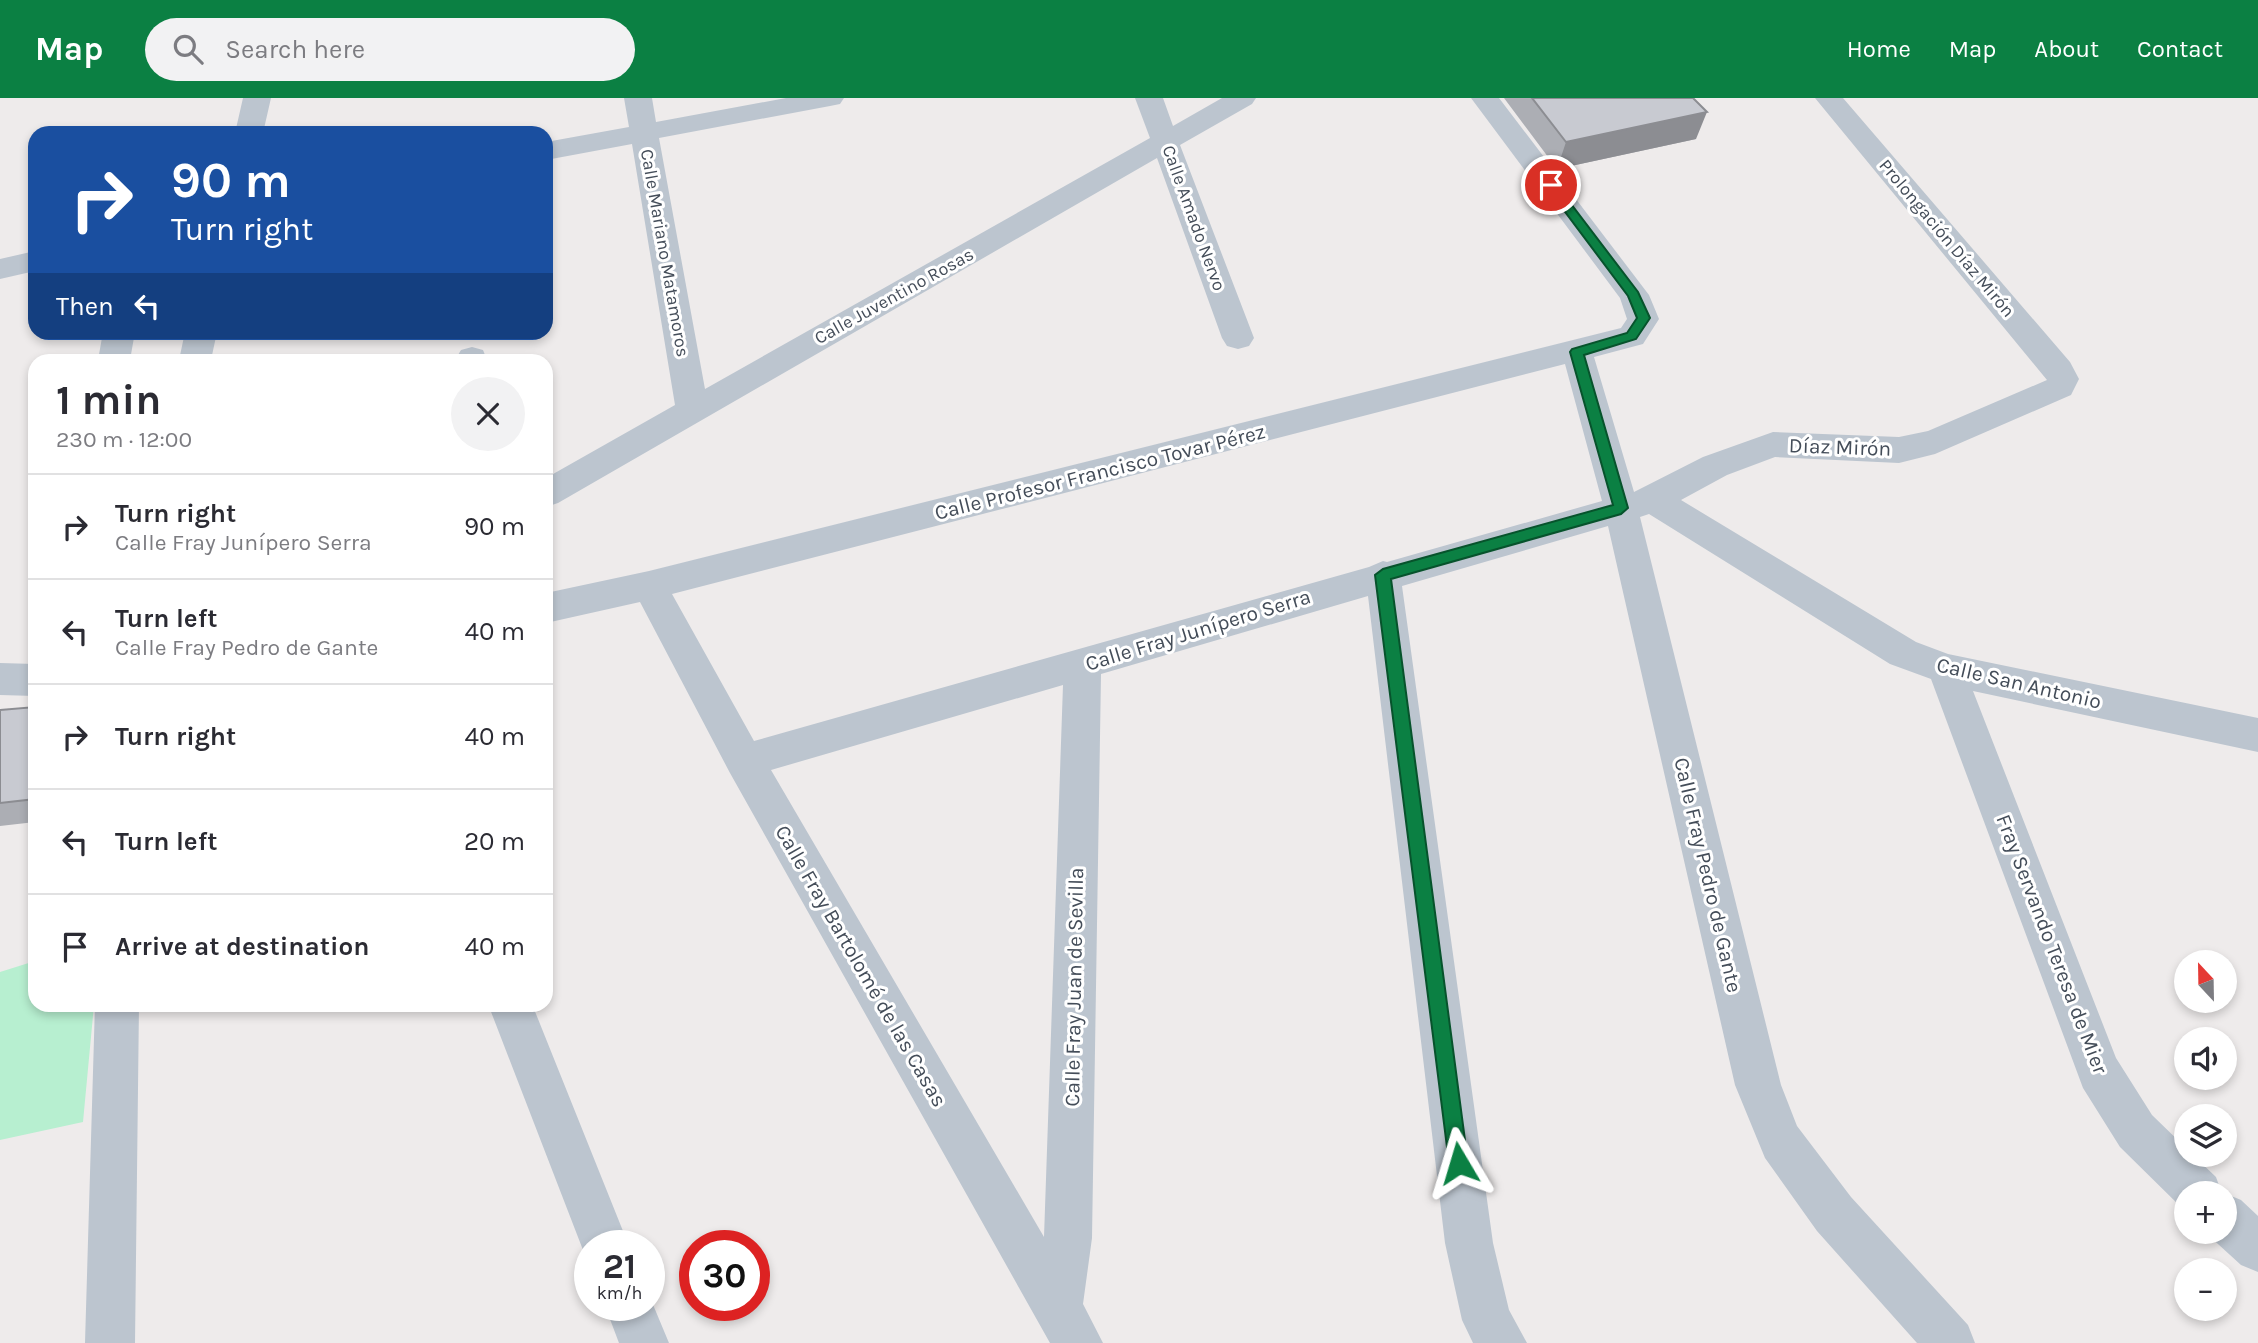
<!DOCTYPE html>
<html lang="en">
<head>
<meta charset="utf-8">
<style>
  :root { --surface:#fff; --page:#f2f2f3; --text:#2b2b33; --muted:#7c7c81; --line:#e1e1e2; --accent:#0b8043 }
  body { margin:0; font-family:Karla,sans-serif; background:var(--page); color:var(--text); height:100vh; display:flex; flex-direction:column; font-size:26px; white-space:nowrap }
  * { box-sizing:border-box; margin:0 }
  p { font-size:23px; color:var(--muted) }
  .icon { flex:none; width:38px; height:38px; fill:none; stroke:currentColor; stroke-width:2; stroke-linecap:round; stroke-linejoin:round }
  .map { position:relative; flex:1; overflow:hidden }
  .side { position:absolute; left:28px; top:256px; width:525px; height:658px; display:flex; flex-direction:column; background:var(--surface); border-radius:21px; box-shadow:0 4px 10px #0003 }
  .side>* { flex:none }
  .guide { position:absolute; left:28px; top:28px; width:525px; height:214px; border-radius:21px; box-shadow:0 4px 10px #0003; background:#1a4fa0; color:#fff; overflow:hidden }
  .needle { width:46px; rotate:338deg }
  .controls { position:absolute; left:2174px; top:852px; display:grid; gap:14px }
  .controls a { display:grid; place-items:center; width:63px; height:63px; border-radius:50%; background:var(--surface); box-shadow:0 4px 10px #0003; font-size:35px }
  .speed { position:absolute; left:574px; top:1132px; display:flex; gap:14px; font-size:35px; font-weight:700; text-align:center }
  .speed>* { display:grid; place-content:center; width:91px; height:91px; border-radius:50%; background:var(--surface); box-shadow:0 4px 10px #0003; line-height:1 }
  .speed small { font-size:18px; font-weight:400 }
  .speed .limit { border:10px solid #d22; background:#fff; color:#111 }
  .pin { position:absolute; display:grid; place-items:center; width:60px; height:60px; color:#fff; margin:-30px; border:4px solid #fff; border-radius:50%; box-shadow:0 2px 7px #0007 }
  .me { position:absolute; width:77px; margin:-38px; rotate:353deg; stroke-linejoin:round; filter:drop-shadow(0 0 5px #0008) }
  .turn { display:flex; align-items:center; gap:24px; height:147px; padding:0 28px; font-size:32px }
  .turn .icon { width:91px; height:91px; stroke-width:2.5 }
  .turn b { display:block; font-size:49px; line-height:60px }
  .then { display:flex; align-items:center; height:66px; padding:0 28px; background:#0003; gap:14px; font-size:26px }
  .round { display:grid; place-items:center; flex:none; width:74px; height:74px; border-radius:37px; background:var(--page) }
  .head { display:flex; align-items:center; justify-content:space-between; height:119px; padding:0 28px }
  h1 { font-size:42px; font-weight:700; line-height:52px }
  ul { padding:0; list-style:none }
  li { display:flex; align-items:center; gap:21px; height:105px; padding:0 28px; border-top:2px solid var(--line) }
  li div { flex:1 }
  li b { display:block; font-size:26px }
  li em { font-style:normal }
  header { display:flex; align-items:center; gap:42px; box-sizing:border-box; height:98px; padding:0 35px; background:var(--accent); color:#fff }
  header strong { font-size:33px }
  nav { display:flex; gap:38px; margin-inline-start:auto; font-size:24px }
  .search { width:490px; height:63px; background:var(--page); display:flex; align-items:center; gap:18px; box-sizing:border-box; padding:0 24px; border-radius:38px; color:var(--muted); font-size:26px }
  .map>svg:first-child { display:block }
</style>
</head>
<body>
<header>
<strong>Map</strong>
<div class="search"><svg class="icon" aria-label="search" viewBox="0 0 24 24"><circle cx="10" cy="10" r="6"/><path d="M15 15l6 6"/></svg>Search here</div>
<nav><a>Home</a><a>Map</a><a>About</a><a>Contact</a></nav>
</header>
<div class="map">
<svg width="2258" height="1245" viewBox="0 0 2258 1245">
  <rect width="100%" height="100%" fill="#eeebeb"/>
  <path fill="#b7efd0" d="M35,863V906L94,907L83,1024L0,1042V874Z"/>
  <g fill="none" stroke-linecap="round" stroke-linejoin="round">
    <path fill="#bcc5cf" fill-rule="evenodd" d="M243,0H271L263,35H235Z
      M624,0H652L656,24L786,0H844L840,6L830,8L659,40L705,291L1150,40L1135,0H1163L1173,28L1222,0H1256L1252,6L1180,47L1254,240L1249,248L1238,251L1227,248L1222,240L1157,60L558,405L546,409V380L675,307L632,46L546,62V44L629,29Z
      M1471,0H1499L1649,197L1659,221L1643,246L1594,259L1634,394L1703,359L1773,334L1899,339L1928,333L2047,282L1815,0H1843L2070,264L2079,281L2071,297L1935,356L1899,365L1775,359L1727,377L1681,402L1916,544L1948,556L2258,620V654L1973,593L2116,960L2152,1017L2186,1050V1057H2193L2216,1079L2222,1096H2186V1114L2120,1049L2083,990L1931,581L1890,566L1649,416L1640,419L1781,987L1797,1028L1851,1099L1968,1227L1975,1245H1917L1817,1133L1765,1060L1735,987L1608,428L1402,488L1493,1145L1509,1212L1527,1245H1473L1462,1222L1445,1145L1368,498L1101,576L1092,1140L1083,1206L1103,1245H1050L730,675L640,504L546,525V495L649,473L1621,230L1627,221L1620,200ZM1565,266L1602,403L1387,464L1383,463L1369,469L754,643L672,496ZM1063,587L1044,1139L771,672Z
      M35,153V173L0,181V161Z
      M103,234H135L130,262H98Z
      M185,234H217L211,262H179Z
      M472,249L483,252L487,262H455L461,252Z
      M0,565L35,566V598L0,597Z
      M95,906H139L135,1245H85Z
      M488,906H532L629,1148H590L588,1165Z
      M2224,1095L2241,1102L2258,1118V1174L2241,1167L2207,1136L2224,1134Z
      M649,1197L669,1245H619L605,1208H649Z"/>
  </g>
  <path fill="#acaeb4" d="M1504,0H1693L1696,41L1557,71Z
    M35,609V724L0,728V612Z"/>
  <path fill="#8c8d92" d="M1707,14L1696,41L1557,71L1566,44Z"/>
  <path fill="#c8cad1" stroke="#8c8d92" stroke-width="2" d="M1532,0H1693L1707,14L1566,44Z
    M35,609V701L0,705V612Z"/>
  <path fill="#0b8043" stroke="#07532c" stroke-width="2" d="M1551,84L1555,85L1638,194L1650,220L1636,241L1584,257L1628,410L1621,416L1391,481L1468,1065L1465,1072L1459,1075L1452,1072L1449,1065L1375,477L1383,471L1613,407L1570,254L1572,251L1627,235L1637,220L1628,198L1545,87Z"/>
  <g text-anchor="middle" stroke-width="6" stroke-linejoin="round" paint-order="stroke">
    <g font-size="18" fill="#444d59" stroke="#fff">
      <text transform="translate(1194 120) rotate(70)" y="6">Calle Amado Nervo</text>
      <text transform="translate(1947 140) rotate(50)" y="6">Prolongación Díaz Mirón</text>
      <text transform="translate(665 155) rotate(80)" y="6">Calle Mariano Matamoros</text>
      <text transform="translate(894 198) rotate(-29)" y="6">Calle Juventino Rosas</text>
    </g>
    <g font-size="21" fill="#444d59" stroke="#fff">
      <text transform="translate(1840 349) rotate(2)" y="7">Díaz Mirón</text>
      <text transform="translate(1100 374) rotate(-14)" y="7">Calle Profesor Francisco Tovar Pérez</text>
      <text transform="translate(1198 532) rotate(-17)" y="7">Calle Fray Junípero Serra</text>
      <text transform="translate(2019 585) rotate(13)" y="7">Calle San Antonio</text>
      <text transform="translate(1708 777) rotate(77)" y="7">Calle Fray Pedro de Gante</text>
      <text transform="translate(2052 846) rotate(69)" y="7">Fray Servando Teresa de Mier</text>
      <text transform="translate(861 868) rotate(60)" y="7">Calle Fray Bartolomé de las Casas</text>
      <text transform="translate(1074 889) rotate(-89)" y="7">Calle Fray Juan de Sevilla</text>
    </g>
  </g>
</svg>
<div class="controls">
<a><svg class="needle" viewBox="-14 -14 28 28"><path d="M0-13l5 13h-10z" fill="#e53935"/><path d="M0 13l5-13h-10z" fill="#7c7c81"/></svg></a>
<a><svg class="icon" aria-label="sound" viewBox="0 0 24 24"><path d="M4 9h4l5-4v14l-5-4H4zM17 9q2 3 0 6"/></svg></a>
<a><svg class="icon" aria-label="layers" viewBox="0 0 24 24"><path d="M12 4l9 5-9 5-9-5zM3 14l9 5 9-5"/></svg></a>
<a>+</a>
<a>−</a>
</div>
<div class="speed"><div>21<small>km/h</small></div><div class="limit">30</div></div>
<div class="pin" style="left:1551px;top:87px;background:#d93025"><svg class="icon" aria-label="arrive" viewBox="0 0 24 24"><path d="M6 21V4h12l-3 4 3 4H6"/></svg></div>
<svg class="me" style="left:1459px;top:1065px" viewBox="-20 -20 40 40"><path d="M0-17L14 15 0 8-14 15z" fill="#0b8043" stroke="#fff" stroke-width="4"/></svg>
<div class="guide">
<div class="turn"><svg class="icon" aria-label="right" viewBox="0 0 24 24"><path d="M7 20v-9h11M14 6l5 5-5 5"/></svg><div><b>90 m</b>Turn right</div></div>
<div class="then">Then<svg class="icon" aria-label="left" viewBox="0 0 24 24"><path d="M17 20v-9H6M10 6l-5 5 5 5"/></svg></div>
</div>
<section class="side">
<div class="head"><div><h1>1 min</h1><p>230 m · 12:00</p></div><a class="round"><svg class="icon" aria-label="close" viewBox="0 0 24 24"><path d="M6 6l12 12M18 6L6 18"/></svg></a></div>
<ul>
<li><svg class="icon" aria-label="right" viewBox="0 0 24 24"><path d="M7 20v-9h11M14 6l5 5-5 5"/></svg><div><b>Turn right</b><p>Calle Fray Junípero Serra</p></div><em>90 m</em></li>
<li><svg class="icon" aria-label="left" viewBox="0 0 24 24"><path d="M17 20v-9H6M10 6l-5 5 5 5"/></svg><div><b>Turn left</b><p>Calle Fray Pedro de Gante</p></div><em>40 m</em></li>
<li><svg class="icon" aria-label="right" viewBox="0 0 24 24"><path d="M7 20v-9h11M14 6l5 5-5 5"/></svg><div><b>Turn right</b></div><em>40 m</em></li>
<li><svg class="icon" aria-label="left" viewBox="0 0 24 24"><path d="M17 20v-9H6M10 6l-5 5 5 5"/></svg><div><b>Turn left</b></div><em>20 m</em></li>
<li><svg class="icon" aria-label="arrive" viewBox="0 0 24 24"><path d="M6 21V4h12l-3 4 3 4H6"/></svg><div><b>Arrive at destination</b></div><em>40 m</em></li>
</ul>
</section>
</div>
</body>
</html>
